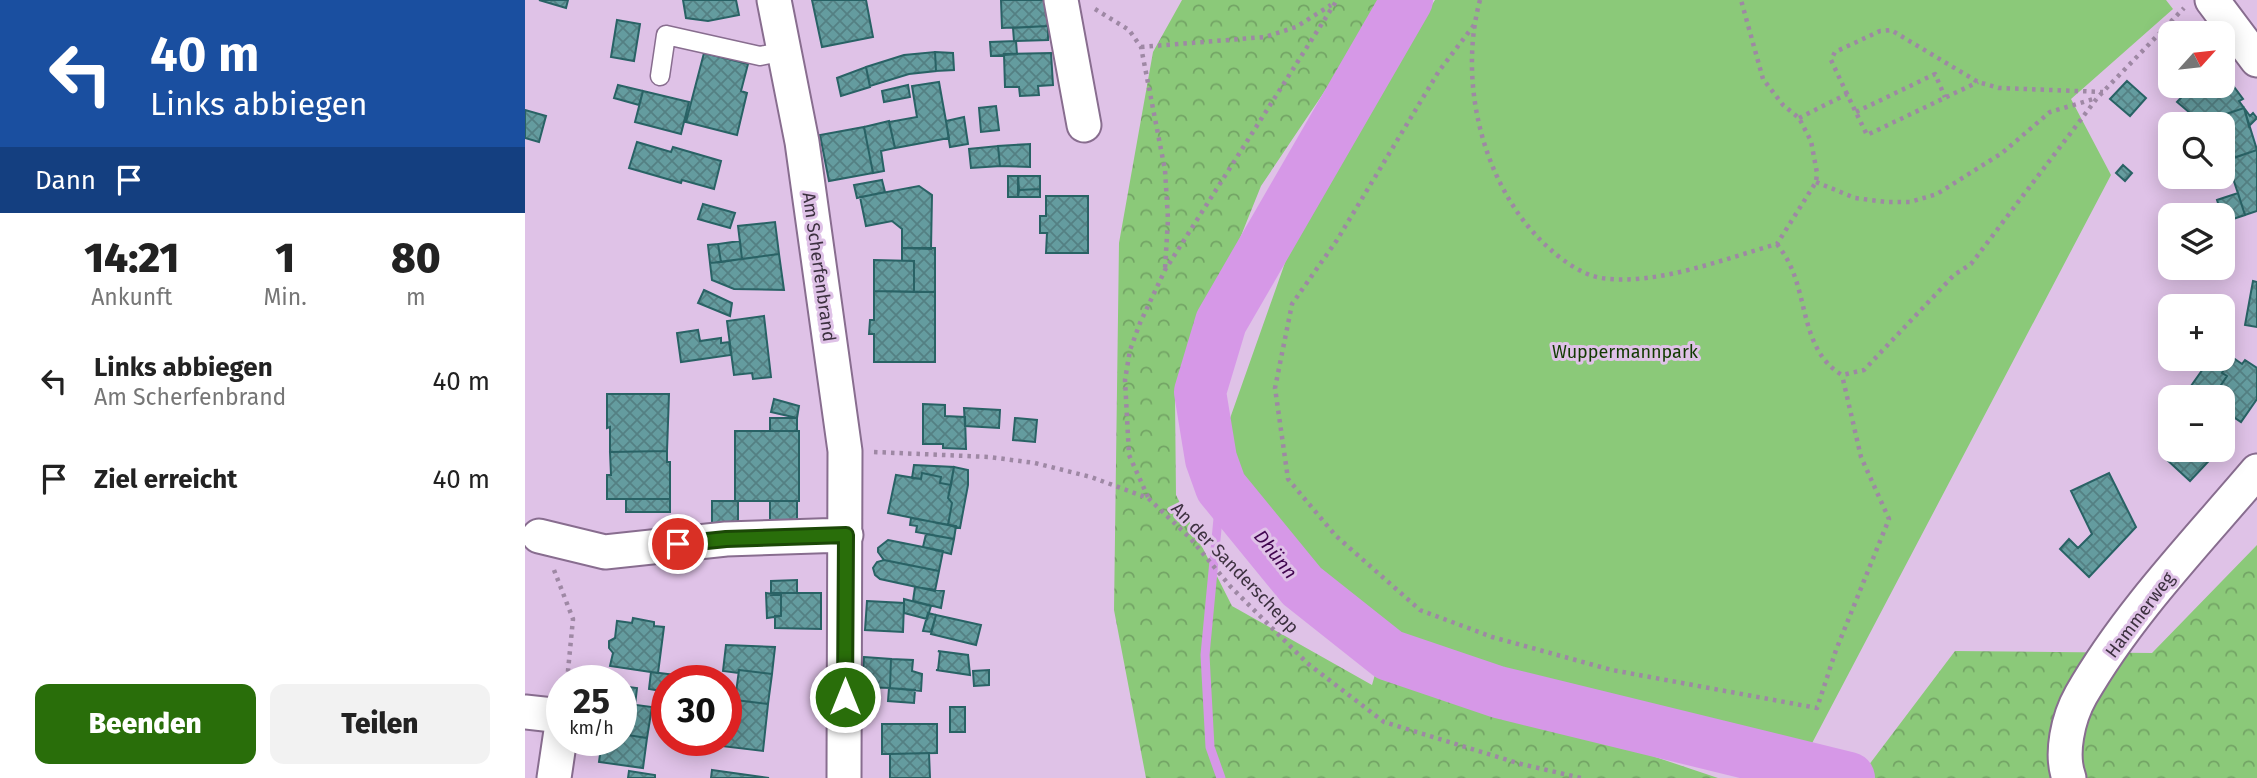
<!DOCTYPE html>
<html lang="de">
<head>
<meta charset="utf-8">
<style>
  :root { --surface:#fff; --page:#f2f2f2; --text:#222; --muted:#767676; --accent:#296e0a }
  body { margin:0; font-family:"Fira Sans",sans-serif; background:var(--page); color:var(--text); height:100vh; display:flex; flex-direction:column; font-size:26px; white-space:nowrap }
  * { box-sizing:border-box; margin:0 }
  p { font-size:23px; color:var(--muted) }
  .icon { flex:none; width:38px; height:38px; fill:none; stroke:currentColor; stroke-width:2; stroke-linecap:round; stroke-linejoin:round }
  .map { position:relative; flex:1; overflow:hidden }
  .details { display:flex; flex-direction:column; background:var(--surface); width:525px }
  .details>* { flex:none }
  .banner { background:#1a4fa0; color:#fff; overflow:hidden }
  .needle { width:46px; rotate:63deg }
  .fabs { position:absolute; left:1633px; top:21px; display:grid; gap:14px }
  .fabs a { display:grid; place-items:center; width:77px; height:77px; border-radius:14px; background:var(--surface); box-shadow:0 4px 18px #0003; font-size:35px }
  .speed { position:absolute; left:21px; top:665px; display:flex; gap:14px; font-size:35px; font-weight:700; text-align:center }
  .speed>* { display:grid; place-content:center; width:91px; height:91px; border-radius:50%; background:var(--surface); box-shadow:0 4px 18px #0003; line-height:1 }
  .speed small { font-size:18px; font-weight:400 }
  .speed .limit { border:10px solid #d22; background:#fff; color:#111 }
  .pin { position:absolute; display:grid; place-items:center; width:60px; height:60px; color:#fff; margin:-30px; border:4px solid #fff; border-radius:50%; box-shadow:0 2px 7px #0007 }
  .me { position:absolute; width:77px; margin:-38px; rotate:0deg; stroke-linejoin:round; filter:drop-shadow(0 0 5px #0008) }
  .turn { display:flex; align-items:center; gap:24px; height:147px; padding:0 35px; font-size:32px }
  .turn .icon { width:91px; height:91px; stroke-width:2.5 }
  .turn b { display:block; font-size:49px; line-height:60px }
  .then { display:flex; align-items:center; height:66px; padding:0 35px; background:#0003; gap:14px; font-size:26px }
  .eta { display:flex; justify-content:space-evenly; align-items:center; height:119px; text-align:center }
  .eta b { font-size:42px; font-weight:800; line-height:49px }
  .action { display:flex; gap:14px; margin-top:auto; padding:14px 35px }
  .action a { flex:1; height:80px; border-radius:14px; background:var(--accent); color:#fff; font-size:28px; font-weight:800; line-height:80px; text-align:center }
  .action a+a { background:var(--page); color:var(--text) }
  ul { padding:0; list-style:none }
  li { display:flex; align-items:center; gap:21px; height:98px; padding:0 35px }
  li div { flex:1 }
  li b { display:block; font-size:26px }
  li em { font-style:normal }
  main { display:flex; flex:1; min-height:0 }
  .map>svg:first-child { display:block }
</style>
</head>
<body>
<main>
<section class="details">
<div class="banner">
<div class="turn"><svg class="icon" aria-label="left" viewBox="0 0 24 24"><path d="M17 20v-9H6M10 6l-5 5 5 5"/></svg><div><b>40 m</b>Links abbiegen</div></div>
<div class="then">Dann<svg class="icon" aria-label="arrive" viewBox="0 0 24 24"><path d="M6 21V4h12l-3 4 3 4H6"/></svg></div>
</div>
<div class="eta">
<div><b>14:21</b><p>Ankunft</p></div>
<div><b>1</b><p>Min.</p></div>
<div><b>80</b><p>m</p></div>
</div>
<ul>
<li><svg class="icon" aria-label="left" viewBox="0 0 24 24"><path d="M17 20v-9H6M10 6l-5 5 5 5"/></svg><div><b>Links abbiegen</b><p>Am Scherfenbrand</p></div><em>40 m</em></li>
<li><svg class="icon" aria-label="arrive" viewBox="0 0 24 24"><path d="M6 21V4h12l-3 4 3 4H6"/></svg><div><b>Ziel erreicht</b></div><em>40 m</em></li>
</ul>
<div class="action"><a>Beenden</a><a>Teilen</a></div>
</section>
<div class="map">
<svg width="1732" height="778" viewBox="0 0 1732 778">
  <defs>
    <pattern id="forest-crowns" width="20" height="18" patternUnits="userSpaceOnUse" patternTransform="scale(1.75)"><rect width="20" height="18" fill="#8bc979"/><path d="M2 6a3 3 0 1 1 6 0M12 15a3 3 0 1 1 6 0" fill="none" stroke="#73a465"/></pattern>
    <pattern id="building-cross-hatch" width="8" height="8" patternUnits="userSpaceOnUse" patternTransform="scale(1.75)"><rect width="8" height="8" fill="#649c9f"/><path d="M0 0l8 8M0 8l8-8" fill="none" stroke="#548083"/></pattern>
  </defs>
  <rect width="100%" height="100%" fill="#dfc2e7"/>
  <path fill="url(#forest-crowns)" d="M657,0H861L736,186L650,400L651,495L707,606L847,685L853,664L1193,778H621L589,610L594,243L628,52Z
    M1732,545V778H1334L1430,651L1627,653Z"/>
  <path fill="#8bc979" d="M910,0H1641L1648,9L1546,99L1586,175L1274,768L955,680L787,607L697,441L779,209Z"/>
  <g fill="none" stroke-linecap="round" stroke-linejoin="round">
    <path stroke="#d698e7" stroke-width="9" d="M696,778L685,747L680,655L696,487"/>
    <path stroke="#d698e7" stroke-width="52" d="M882,0L696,322L675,392L686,459L696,487L777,586L864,655L973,692L1324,778"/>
  </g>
  <path fill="url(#building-cross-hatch)" stroke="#296265" stroke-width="2" d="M14,0H43L41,8Z
    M158,0H211L214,15L183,21L161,18Z
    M287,0H341L348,37L297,47Z
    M476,0H522L523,26L477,28Z
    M92,20L115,24L109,61L86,57Z
    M523,26V40L489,41L488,28Z
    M491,41L492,54L466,56L465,42Z
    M410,52L411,71L384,74L345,86L341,67L379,55Z
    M410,52L428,53L429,70L411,71Z
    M179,53L223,64L216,91L222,93L212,135L161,122Z
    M526,53L528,85L513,86L514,95L495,96L494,87H480L479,54Z
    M341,67L345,87L316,96L312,78Z
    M1698,72L1718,99L1714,101L1725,116L1728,113L1732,118L1724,126L1719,108L1686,119L1687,123L1678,124L1652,102L1667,86H1698Z
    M1602,81L1621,98L1605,116L1585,99Z
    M414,82L424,138L370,148L364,122L392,117L387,86Z
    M93,85L118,91L114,105L89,98Z
    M383,85L385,97L359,102L357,91Z
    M118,91L164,102L156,134L110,122Z
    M471,106L474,130L456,132L454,108Z
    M1719,108L1732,150L1700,161L1698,124H1688L1686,119Z
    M0,110L21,116L14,142L0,138Z
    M439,117L443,144L425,147L421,121Z
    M364,121L370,148L356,151L359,171L348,173L339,127Z
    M339,127L348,173L304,181L295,135Z
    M112,142L146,152L148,147L196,161L189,189L157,180L156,183L104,168Z
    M505,144V167L475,166L473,146Z
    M473,146L475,166L446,168L444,149Z
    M1732,150V211L1720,215L1702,160Z
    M1598,165L1607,173L1600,181L1591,173Z
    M483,176H493V197H483Z
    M493,176H515V189L494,190Z
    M357,180L360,192L332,198L329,185Z
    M394,186L407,195L406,249L377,248V229L367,221L341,226L335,197Z
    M515,189V197H493L494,190Z
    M1713,193L1720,215L1699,222L1692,200Z
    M521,196H563V253H521L522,233H515V216H521Z
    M178,204L210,213L205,228L173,219Z
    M250,222L254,254L217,259L213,226Z
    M215,241L217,259L196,262L193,244Z
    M193,244L196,262L185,263L183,245Z
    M377,248H410V292H389V261H377Z
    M254,254L259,290L209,289L187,280L185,263Z
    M349,260L389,261V292L349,291Z
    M1728,281L1732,282V327L1720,325Z
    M179,290L207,303L205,316L173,303Z
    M349,291L410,292V362H349V334H344L345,320H349Z
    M239,316L246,377L228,379L227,373L209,375L202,321Z
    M173,330L175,341L196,338V343L204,342L206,355L156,362L152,333Z
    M1698,350L1707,357L1697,373L1702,376L1688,397H1682L1666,386L1685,359H1698Z
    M1707,357L1717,364L1720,360L1732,368V399L1716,422L1698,410V397H1688L1702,376L1697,373Z
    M82,394H144L142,451L85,452V427L82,428Z
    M249,399L274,406L272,418L246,412Z
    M398,404L420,405V416L440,417L441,449L418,448V444H398Z
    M439,408L475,410L474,428L440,426Z
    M245,418H272V431H245Z
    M490,418L512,420L510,442L488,440Z
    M210,431H274V501H210Z
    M1649,450H1694L1665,481L1641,459Z
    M142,451V462H145V499H82V475H86L85,452Z
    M389,465L429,467L426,485L415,483L416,477L397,473L396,479L387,478Z
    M429,467L443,470V485L435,528L423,525L427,503L423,498Z
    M397,473L416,477L415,483L426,485L423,498L427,503L423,525L363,513L371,475L396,479Z
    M1584,473L1611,527L1564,577L1535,549L1544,539L1553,548L1567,534L1546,491Z
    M101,499H145V512H101Z
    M187,501H213V527H187Z
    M245,501H272V527H245Z
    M386,518L431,526L429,539L391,532L392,526L385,525Z
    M401,534L429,539L426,554L398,547Z
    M363,540L418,551L414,571L359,560L353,552V548Z
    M359,560L414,571L410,591L355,579L350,575L348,568L352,562Z
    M272,580V593H246V581Z
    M390,587L419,591L416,608L388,601Z
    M241,593L256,595V616L242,618Z
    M246,593H296V629L250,628V616H256V595H246Z
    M379,599L406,606L402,619L379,613Z
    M342,601L379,603L378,632L340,630Z
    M403,613L411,615L406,632L398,631Z
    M411,615L456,625L451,645L406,634Z
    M108,618L129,622V626L139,627L133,673L85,666L88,653L84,648V641L90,638L92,621L107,623Z
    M201,645L250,647L247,674L214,670L213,673L198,671Z
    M413,651L443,655L445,675L411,670H413L415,652Z
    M339,657L366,659L365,688L337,687Z
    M366,659L388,660L387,671L397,674L396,691L365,688Z
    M214,670L247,674L243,704L210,700Z
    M464,670V685L449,686L448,671Z
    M126,672L152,675L151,681H142V692L124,689Z
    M96,686L112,688L110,705L96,703Z
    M364,688L390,690L389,703L363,701Z
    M210,700L243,704L238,751L196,746L197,740H201V722L207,723Z
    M96,703L127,707L122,738L96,734Z
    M425,707H440V732H425Z
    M357,724H412V753L357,754Z
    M96,734L122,738L118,768L74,762L77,740H96Z
    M404,753L405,778H365V754Z
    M187,770L244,778H186Z
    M104,771L130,775V778H103Z"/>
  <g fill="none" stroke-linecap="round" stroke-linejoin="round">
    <g stroke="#886d8f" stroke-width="21">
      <path id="lane" d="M135,76L141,35L235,56L260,51"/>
    </g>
    <g stroke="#886d8f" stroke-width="37">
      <path id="street" d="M249,0L277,142L320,451L319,778
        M536,0L559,125
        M1687,0L1732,60
        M14,536L80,552L201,539L321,535
        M0,712L37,716
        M29,778L37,724
        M1544,778C1535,754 1543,718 1556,695C1603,613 1671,543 1732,471"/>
    </g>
    <path stroke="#9e88a4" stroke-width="4.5" stroke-dasharray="3.5 5" stroke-linecap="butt" d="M955,0C932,84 959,191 1025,249C1038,261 1058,275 1076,278C1132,286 1198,259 1252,244L1291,182L1292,173L1286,141L1274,118L1258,105L1238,79L1216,0
      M570,9L604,30L616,47L640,170L643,219L640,269
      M949,25L914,71L812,240L767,304L750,388L763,479L811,536L895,610L967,637L1087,670L1292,708L1311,650L1364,519L1336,457L1317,375
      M616,47L740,37L771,27L806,5
      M1322,94L1306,60L1310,52L1355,31L1366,30L1453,82L1474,88L1578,92
      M1331,112L1410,74L1420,97
      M1274,118L1322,94L1342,135L1453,82
      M1291,182L1330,198L1361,202H1385L1412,194L1477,153L1525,112L1572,98
      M1252,244C1256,250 1261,256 1264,263C1283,300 1277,351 1317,375L1339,370L1429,275L1446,264L1573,97L1659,8
      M349,452L464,457L510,463L566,477L623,498L665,538L705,586L782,663L859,722L996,764L1056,778
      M623,497L604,455L600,380L605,350L615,323L640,270L812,0
      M29,570L48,619L42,681"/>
    <use href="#lane" stroke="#fff" stroke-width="18"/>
    <use href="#street" stroke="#fff" stroke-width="33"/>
  </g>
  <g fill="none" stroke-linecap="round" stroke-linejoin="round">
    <g stroke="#1b4806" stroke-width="18">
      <path id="route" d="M153,544L201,539L321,535L320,697"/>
    </g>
    <use href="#route" stroke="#296e0a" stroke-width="12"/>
  </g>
  <g text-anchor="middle" stroke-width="6" stroke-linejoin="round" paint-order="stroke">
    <g font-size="18" fill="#3d3140" stroke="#dfc2e7">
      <text transform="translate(294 267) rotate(82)" y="6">Am Scherfenbrand</text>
      <text transform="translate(710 568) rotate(46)" y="6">An der Sanderschepp</text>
      <text transform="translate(1615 615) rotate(-53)" y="6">Hammerweg</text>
    </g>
    <g font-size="18" fill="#113a01" stroke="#dfc2e7">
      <text x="1100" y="358">Wuppermannpark</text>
    </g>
    <g font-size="19" font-style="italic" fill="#41054f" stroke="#dfc2e7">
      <text transform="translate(751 554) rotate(51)" y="7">Dhünn</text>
    </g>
  </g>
</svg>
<div class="fabs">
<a><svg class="needle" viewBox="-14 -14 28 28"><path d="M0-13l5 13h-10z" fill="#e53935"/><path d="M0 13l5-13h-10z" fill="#767676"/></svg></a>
<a><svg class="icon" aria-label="search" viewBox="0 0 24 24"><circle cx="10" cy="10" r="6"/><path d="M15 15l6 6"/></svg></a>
<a><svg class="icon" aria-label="layers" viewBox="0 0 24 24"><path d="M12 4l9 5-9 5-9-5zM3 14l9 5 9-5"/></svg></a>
<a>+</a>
<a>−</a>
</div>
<div class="speed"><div>25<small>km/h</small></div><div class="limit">30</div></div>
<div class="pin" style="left:153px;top:544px;background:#d93025"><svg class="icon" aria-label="arrive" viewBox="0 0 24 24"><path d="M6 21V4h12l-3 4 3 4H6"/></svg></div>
<svg class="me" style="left:320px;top:697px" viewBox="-20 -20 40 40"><circle r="17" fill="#296e0a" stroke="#fff" stroke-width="3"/><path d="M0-11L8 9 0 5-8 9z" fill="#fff"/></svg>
</div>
</main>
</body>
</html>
